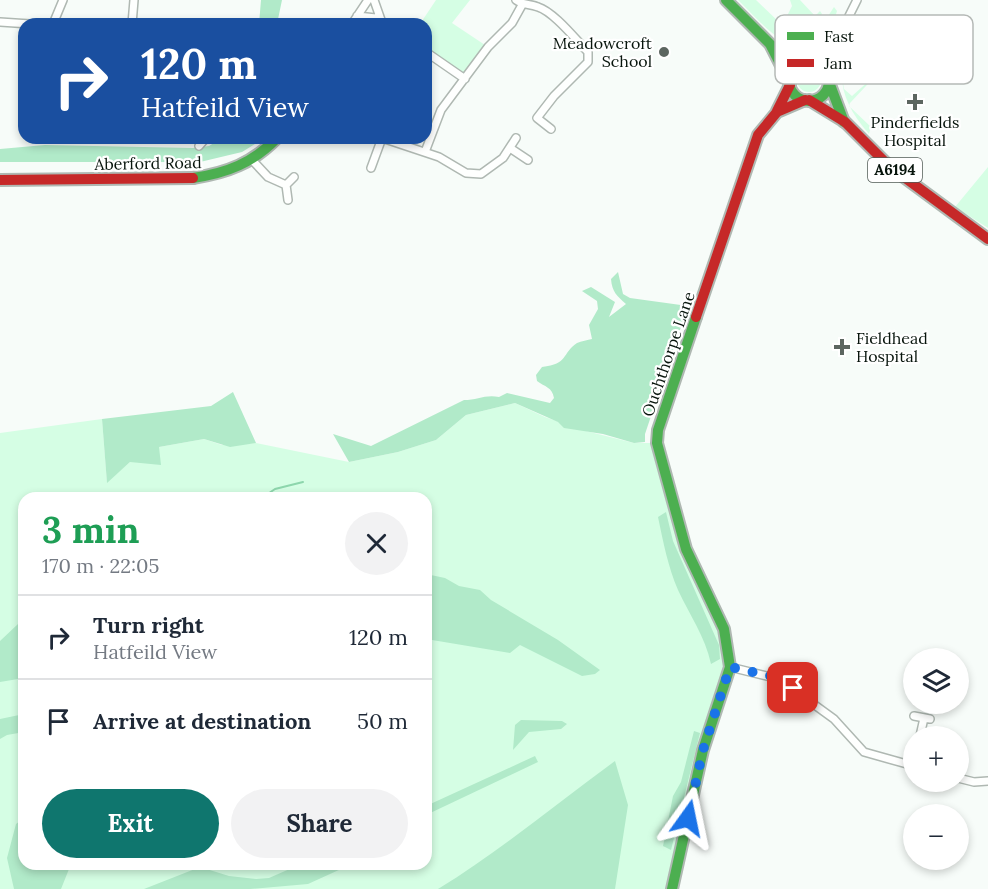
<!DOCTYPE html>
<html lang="en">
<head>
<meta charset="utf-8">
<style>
  :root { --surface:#fff; --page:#f2f2f3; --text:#1f2937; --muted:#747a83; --line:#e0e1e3; --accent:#0f766e }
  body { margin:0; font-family:Lora,serif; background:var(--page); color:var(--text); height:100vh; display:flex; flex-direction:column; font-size:22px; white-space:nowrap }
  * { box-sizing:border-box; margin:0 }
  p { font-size:20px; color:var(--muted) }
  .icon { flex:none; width:33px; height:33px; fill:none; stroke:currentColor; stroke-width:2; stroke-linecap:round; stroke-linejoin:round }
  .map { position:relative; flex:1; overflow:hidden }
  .side { position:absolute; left:18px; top:492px; width:414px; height:378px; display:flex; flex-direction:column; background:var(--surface); border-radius:18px; box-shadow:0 3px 9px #0003 }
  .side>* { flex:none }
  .banner { position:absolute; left:18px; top:18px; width:414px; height:126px; border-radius:18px; box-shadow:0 3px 9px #0003; background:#1a4fa0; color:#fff; overflow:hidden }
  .buttons { position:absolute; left:903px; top:648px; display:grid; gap:12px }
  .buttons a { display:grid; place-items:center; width:66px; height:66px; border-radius:50%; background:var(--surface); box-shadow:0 3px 9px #0003; font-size:30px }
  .pin { position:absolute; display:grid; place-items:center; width:51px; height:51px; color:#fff; margin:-26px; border-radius:12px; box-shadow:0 3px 9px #0006 }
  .me { position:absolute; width:66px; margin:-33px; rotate:12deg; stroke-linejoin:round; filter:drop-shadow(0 0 4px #0008) }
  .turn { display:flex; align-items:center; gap:21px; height:126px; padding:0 24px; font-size:27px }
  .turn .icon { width:78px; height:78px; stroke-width:2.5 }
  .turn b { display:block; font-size:42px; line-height:51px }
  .round { display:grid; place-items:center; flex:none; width:63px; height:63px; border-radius:32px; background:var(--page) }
  .overview { display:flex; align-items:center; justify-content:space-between; height:102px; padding:0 24px }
  h1 { font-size:36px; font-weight:700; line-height:45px; color:#1e9e55 }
  .action { display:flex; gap:12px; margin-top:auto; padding:12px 24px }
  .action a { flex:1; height:69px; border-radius:36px; background:var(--accent); color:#fff; font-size:24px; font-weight:700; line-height:69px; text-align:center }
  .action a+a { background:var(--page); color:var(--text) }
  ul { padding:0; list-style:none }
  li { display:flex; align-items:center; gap:18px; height:84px; padding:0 24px; border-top:2px solid var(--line) }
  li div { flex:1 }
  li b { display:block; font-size:22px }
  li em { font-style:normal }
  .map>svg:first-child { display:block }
</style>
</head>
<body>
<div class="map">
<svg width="988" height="889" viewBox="0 0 988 889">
  <rect width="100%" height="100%" fill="#f7fcf9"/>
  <path fill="#d5fee4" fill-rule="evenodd" d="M436,0H470L452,23L488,47L465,79L426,52V24H420Z
    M738,0H756L801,43L813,39L834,7L837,11C834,19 833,30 828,37C803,75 757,18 738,0Z
    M790,0H800L815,16L820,11L822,14L811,31L798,32L787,24L786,18L792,6Z
    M847,43L843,83L844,89L852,96L880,71L850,103L849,106L871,127L869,134C844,105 835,81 847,43Z
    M797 80a12 12 0 1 1 24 0a12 12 0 1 1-24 0Z
    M988,167V228L955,207Z
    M515,403L545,417L586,431L634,443H657L686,549L712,603L730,667L672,889H0V433L102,419L107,482L130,462L159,447L204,439L222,445L256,443L349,462L398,452L436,440L466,415ZM24,498H426V864H24Z"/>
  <path fill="#b1eac9" d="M261,0H282L277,24H259Z
    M222,138H260L255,144L242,152L200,162H0V149L45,145L193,148L209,146Z
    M618,272L623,294L630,298L688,306L645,434V442L634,443L603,434L564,428L558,422L515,403L466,415L436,440L398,452L349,462L333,434L371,446L464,400C477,400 486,394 499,397L507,393L550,403L554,398C552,387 545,387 537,381L536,375L542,367C569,364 561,354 577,343C581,341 588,340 592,339L589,325L598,309L597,301L582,291L591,287L615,302L609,317L626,304C617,296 612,292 611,279Z
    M233,392L256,443L230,447L204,439L159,447L161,465L130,462L107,483L102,419L211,406Z
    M666,512L673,541L719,645L720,659L711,664C705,636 690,616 678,590C668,567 663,541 658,517Z
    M426,574L445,578L459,586L480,590L491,600L558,640L600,670L595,674L582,676L520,645L510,653L426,639Z
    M24,622V678L0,682V641L18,624Z
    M24,714V732L7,735L0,739V719Z
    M521,720L562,721L567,724L561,729L529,732L513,750L515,725Z
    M694,731L700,733L671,850L663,846L673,796L681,782Z
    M535,756L538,762L426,815V806Z
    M615,761L628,805L615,889H438C500,851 556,804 615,761Z
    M24,818V864H71L61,889H14L7,858L16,824Z
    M301,864H352L308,884L250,889H144L200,867L229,876L256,879L269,878Z"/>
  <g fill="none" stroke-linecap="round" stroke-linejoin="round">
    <path stroke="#8dd6ac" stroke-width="2" d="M262,498L275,489L303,482"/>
    <g stroke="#afb8b2" stroke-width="10">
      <path id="street" d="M374,0L381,20
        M516,0C524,6 529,3 538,7C554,12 576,40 588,52V62L554,96L537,118L551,129
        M357,16L376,18L386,24
        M0,22L30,24
        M53,24L63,0
        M132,24L134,0
        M352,24L368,0
        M426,52L465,79
        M812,61L824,55L835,42
        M828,75L837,40L857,0
        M199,146L206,138
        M510,148L528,160
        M425,152L441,110L488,47L512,23L522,5
        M253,161L268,177L286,185
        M371,168L382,138L439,157L466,173L481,174L503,158L516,138
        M288,200L286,185L294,177
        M730,667L779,679L834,719L864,752L914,766
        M914,716L930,719
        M920,736L924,718
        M958,778L974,782L988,781"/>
    </g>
    <g stroke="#afb8b2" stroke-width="14">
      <path id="fast" d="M726,0L770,44L789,81
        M773,46L803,62
        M789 81a20 20 0 1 1 40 0a20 20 0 1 1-40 0Z
        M829,82L844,122
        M193,178C227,173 253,163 277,138
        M672,889L703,750L730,667L724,629L686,549L657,443L658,430L696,317"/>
    </g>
    <g stroke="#afb8b2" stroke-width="14">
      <path id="jam" d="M809,100L845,122L889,166L988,239
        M777,111L790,85
        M0,180L193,178
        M696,317L758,135L777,112L805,100"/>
    </g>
    <use href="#street" stroke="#fefffe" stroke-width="7"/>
    <use href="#fast" stroke="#4caf50" stroke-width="10"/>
    <use href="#jam" stroke="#c62828" stroke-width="10"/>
  </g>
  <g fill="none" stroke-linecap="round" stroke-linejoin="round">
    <path stroke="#1a73e8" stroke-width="10" stroke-dasharray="0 18" d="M688,818L703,750L730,667L771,676L793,688"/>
  </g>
  <g fill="#5c6660" stroke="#fff" stroke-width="2">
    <circle cx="664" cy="52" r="6"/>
    <path d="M912 93h6v6h6v6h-6v6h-6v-6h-6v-6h6z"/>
    <path d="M839 338h6v6h6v6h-6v6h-6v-6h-6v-6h6z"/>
  </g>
  <g text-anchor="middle" stroke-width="4.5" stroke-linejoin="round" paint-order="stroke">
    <rect fill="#fff" stroke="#525b56" stroke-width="1.5" x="868" y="158" width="54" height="24" rx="4.5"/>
    <g font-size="15" font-weight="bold" fill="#08150d">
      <text x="895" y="175">A6194</text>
    </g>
    <g font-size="16" fill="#08150d" stroke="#fff" text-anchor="end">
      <text x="652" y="49">Meadowcroft<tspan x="652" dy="18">School</tspan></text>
      <text x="915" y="128" text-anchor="middle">Pinderfields<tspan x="915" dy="18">Hospital</tspan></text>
      <text x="856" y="344" text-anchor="start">Fieldhead<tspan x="856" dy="18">Hospital</tspan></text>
    </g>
    <g font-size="16" fill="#08150d" stroke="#fff">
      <text transform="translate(148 163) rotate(-1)" y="6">Aberford Road</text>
      <text transform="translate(668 354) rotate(-71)" y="6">Ouchthorpe Lane</text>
    </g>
  </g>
  <rect x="775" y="15" width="198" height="69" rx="9" fill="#fff" stroke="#b5b9b6" stroke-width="1.5"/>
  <rect x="787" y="32" width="27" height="8" fill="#4caf50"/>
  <rect x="787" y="59" width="27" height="8" fill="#c62828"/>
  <g font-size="16" fill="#08150d">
    <text x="824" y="42">Fast</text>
    <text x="824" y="69">Jam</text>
  </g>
</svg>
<div class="buttons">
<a><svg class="icon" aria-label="layers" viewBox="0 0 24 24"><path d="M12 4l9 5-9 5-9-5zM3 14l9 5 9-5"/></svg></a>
<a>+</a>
<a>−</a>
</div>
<div class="pin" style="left:793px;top:688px;background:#d93025"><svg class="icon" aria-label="arrive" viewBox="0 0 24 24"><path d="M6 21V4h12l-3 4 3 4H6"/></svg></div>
<svg class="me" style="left:688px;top:818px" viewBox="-20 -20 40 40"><path d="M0-17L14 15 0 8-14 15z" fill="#1a73e8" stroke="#fff" stroke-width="4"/></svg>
<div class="banner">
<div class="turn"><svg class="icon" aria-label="right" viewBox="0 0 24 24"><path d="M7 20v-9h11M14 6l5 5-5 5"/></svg><div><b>120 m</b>Hatfeild View</div></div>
</div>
<section class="side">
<div class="overview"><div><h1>3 min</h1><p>170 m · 22:05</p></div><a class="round"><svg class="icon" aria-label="close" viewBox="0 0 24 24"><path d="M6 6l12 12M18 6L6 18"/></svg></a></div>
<ul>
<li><svg class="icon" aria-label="right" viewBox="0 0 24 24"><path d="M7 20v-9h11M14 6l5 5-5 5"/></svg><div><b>Turn right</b><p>Hatfeild View</p></div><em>120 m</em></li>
<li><svg class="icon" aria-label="arrive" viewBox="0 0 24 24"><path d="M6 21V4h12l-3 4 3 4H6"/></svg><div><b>Arrive at destination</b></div><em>50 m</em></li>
</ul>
<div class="action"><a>Exit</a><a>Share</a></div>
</section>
</div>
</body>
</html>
